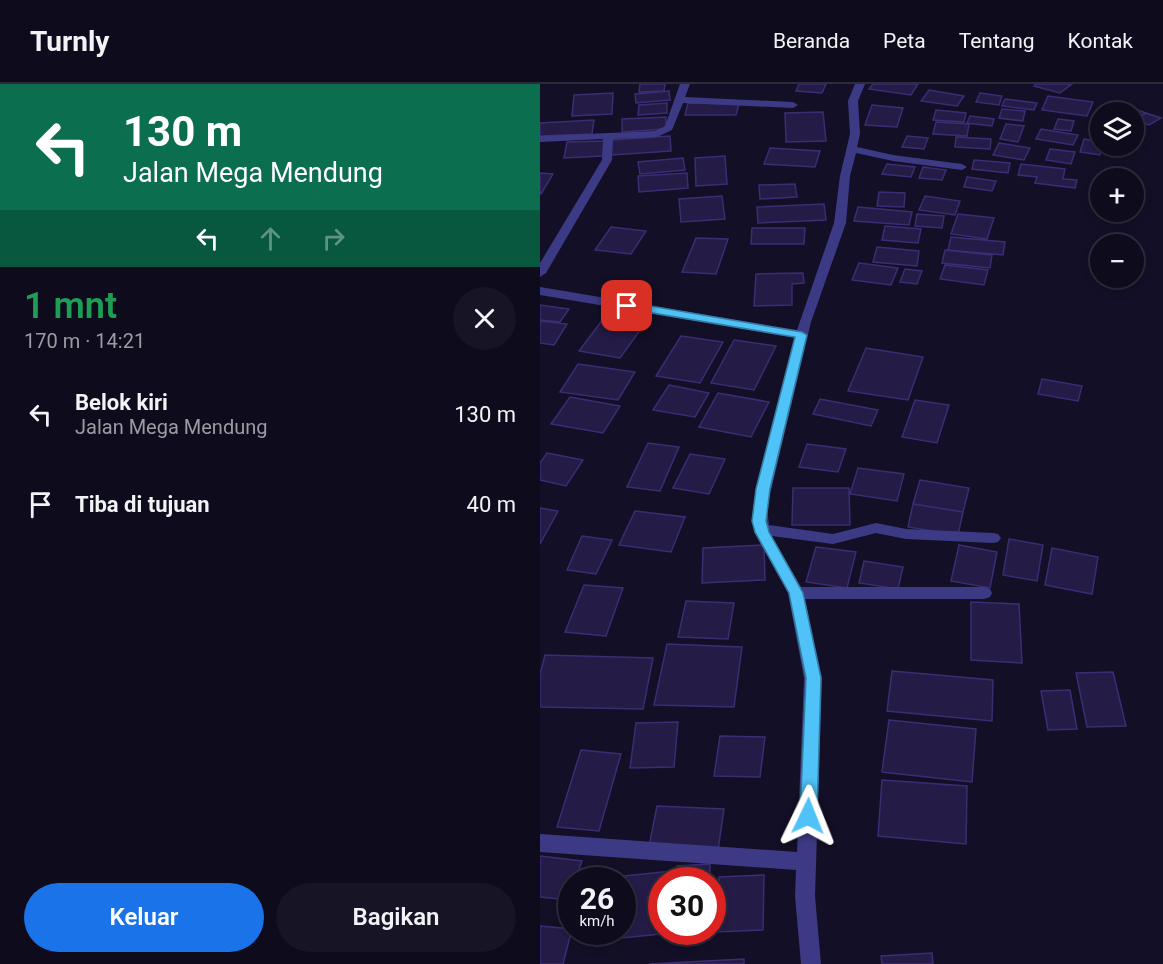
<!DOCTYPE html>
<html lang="id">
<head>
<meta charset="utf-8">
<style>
  :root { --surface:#0e0b1c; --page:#171425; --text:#f1f3f6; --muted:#9b9ba3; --line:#2e2b3b; --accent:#1a73e8 }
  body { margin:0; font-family:Roboto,sans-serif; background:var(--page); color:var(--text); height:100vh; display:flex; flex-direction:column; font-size:22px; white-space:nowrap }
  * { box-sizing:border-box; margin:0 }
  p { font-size:20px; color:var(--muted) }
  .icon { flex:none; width:33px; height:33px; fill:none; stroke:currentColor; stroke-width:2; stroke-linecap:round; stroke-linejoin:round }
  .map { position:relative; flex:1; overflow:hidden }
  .details { display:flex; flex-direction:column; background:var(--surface); width:540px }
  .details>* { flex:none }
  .hud { background:#0b6e4f; color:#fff; overflow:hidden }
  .tools { position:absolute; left:550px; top:18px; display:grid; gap:12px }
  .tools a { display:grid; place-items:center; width:54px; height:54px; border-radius:50%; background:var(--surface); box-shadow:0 3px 9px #0003,0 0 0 2px var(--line); font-size:30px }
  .speed { position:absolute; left:18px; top:783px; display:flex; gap:12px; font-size:30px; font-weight:700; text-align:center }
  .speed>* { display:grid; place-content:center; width:78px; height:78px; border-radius:50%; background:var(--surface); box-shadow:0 3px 9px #0003,0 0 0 2px var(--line); line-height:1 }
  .speed small { font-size:15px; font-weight:400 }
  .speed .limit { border:9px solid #d22; background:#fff; color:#111 }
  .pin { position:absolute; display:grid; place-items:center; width:51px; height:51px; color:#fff; margin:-26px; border-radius:12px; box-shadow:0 3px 9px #0006 }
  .me { position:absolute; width:66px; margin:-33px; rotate:2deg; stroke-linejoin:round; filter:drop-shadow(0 0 4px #0008) }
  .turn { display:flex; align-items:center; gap:21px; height:126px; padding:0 24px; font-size:27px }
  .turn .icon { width:78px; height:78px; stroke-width:2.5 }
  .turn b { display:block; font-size:42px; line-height:51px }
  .lanes { display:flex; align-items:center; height:57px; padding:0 24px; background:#0003; justify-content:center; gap:30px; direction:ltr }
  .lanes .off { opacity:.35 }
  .round { display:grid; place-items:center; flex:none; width:63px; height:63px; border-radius:32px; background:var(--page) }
  .head { display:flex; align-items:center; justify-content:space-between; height:102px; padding:0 24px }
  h1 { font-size:36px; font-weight:600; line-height:45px; color:#1e9e55 }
  .action { display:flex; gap:12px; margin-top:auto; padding:12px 24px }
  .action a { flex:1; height:69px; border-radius:36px; background:var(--accent); color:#fff; font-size:24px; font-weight:600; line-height:69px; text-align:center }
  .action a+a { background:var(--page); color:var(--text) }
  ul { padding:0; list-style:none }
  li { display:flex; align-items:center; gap:18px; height:90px; padding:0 24px }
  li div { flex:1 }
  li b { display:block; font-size:22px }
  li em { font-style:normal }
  header { display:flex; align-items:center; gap:36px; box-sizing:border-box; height:84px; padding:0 30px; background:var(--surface); border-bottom:2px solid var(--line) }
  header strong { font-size:28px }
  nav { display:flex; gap:33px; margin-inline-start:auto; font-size:21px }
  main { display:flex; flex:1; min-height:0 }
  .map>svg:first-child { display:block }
</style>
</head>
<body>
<header>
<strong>Turnly</strong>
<nav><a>Beranda</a><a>Peta</a><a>Tentang</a><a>Kontak</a></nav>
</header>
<main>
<section class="details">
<div class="hud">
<div class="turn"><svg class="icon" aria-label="left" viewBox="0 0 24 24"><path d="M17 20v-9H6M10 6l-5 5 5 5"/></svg><div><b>130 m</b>Jalan Mega Mendung</div></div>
<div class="lanes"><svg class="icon" aria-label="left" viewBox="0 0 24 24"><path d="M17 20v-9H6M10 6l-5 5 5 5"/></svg><svg class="icon off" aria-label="ahead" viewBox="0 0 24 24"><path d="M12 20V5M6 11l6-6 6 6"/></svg><svg class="icon off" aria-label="right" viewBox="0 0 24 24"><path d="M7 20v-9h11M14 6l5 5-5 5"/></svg></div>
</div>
<div class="head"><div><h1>1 mnt</h1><p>170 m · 14:21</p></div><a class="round"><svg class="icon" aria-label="close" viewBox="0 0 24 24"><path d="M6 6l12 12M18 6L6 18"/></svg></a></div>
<ul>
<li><svg class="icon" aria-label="left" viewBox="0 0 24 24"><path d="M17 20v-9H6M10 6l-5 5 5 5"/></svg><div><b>Belok kiri</b><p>Jalan Mega Mendung</p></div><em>130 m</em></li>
<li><svg class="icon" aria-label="arrive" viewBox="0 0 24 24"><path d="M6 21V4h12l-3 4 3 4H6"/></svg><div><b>Tiba di tujuan</b></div><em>40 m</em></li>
</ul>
<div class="action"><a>Keluar</a><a>Bagikan</a></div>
</section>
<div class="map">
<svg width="623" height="880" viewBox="0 0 623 880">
  <rect width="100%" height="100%" fill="#130f26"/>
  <path fill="#241b47" stroke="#3b2d73" stroke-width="1.5" d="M100,0H125L124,7L99,8Z
    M259,0H286L282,9L256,7Z
    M333,0H378L371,11L329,5Z
    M496,0H532L520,9L494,2Z
    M389,6L424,12L417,22L381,17Z
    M129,7L130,16L96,19L95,10Z
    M73,9L72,30L32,32L34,11Z
    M440,9L462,12L459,21L436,18Z
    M508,12L553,18L547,32L502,26Z
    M465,15L497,19L494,26L462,22Z
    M127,19V29L98,31L99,21Z
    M148,19L199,20L196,31H145Z
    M332,21L363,24L357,43L325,41Z
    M586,22L606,29L595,36L594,28H575Z
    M462,25L485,27L483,37L459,34Z
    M396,26L426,29L424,38L393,36Z
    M283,28L286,57L246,58L245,29Z
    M606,29L621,34L609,41L595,36Z
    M430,32L454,35L452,42L427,39Z
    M126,33V45L82,48V35Z
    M518,35L534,37L531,47L514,45Z
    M54,36L52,50L0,52V39Z
    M396,38L429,40L427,52L393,50Z
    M466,40L484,42L478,58L460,55Z
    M501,45L538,51L533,61L496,55Z
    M130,52L131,67L71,71V56Z
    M367,52L388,54L384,65L362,63Z
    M416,53L451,55L450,65L415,63Z
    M544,55L561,58L560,71L540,68Z
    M65,57L63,72L24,74L27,58Z
    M459,59L490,64L484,76L453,71Z
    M230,64L280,67L275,83L224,80Z
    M510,65L535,68L531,80L506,76Z
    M185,72L187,100L156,102L155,74Z
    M143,74L145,86L100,90L98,78Z
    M434,76L470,79L468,89L432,85Z
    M347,80L375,83L371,93L342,90Z
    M481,80L525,85L523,95L537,96L535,104L495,99L497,93L478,91Z
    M383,83L406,86L402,96L379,94Z
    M0,89L13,90L1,110H0Z
    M147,89L148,104L99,108L98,92Z
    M427,93L456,97L452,107L424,103Z
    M255,100L257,113L220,115L219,101Z
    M339,108L365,109L364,123L337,122Z
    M182,112L185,135L141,138L139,115Z
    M385,112L420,117L415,131L379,126Z
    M284,120L286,136L218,139L217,123Z
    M318,123L372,128L369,141L314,137Z
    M377,130L404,132L402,144L375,142Z
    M418,130L454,134L447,155L411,150Z
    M345,142L381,145L378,159L342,156Z
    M71,143L106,147L91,170L55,166Z
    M212,144H265L264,160H211Z
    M411,153L465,158L463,171L408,166Z
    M156,154L188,155L176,190L142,188Z
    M337,163L379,167L377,182L333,178Z
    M405,166L452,171L450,184L402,179Z
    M319,179L358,184L351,201L312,196Z
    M405,181L448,186L444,201L400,195Z
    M365,185L382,187L377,200L360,198Z
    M263,189L264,199L252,200V221L214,222L216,190Z
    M0,221L29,225L20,238L0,236Z
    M66,231L106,238L80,274L39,267Z
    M0,237L27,240L14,261L0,259Z
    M141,252L183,258L160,299L116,292Z
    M194,256L236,262L214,306L171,299Z
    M326,264L383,273L368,316L308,307Z
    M38,280L95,288L78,316L20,308Z
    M502,295L542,302L538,317L498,310Z
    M129,301L169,309L155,333L113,326Z
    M178,309L229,318L211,353L159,343Z
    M30,313L80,322L63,349L11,340Z
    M280,315L338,326L331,342L273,330Z
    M375,316L409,321L397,359L362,353Z
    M108,359L139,363L120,407L87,403Z
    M267,360L306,365L298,388L259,383Z
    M7,369L43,376L26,402L0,396V379Z
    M150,370L185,375L169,410L133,404Z
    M318,384L364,390L357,417L310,410Z
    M380,396L429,404L423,428L373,420Z
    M253,404H309L310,441H252Z
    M373,420L423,428L418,451L368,443Z
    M0,424L18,427L0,460Z
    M95,427L145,433L131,468L79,461Z
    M42,452L72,456L56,490L27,486Z
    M469,455L503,461L497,497L463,491Z
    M224,461L225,496L162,499L163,464Z
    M419,461L457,468L450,504L411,497Z
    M276,463L316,468L307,504L266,498Z
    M512,464L558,473L552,510L505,501Z
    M324,477L363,483L358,505L319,499Z
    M44,501L83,504L66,552L25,548Z
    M146,517L194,519L188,555L138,553Z
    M431,518L479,520L482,579L431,576Z
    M127,560L202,563L194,623L114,621Z
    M5,571L113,574L103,625L0,623V590Z
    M352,587L453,596L452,637L347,627Z
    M573,588L586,642L547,643L536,589Z
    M530,606L537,645L508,646L501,607Z
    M349,636L436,645L432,698L342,688Z
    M138,638L134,683L90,684L96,639Z
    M180,652L225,653L220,693L174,692Z
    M41,666L81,670L59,747L17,743Z
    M342,696L427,702L426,760L338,752Z
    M117,722L184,725L178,766L109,762Z
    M0,772L42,777L35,796H32L29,816L0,813Z
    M170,780V796H137V782Z
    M132,787V796H122V848L131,849L62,856V848H82V796H65V794Z
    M224,791L223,846L176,848L179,793Z
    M0,842L32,845L23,880H0Z
    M392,869L393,880H342L341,872Z
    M204,875V880H109Z"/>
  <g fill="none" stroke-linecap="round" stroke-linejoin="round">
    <path fill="#3d3a85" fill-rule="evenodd" d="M140,0H150L145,13L253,18L258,21L253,24L143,19L132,46L117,53L73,55L72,76L6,189L0,193V179L62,76L63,55L0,58V52L115,47L125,42Z
      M315,0H325L318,17L320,50L317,63L353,71L422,80L427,83L422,86L353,77L316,69L310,92L306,139L271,238L227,423L229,441L293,450L336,439L366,445L453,449L458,450L461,454L458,458L453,459L366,455L336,449L293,460L232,452L261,503H444L450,505L452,509L450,513L444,515H265L282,594L275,812L281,880H261L255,812L256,786L0,768V750L257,768L264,594L248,509L214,448L213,423L255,254L0,211V203L257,246L294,139L300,92L310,50L308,17Z"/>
  </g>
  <path fill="#4fc3f7" stroke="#337fa1" stroke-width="1.5" d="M87,218L262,248L267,251L230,405L226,437L229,448L263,509L281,594L277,732L274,737L268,739L262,737L260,732L266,594L249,509L215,448L212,437L216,405L255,253L83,224L82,222Z"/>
</svg>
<div class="tools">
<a><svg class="icon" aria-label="layers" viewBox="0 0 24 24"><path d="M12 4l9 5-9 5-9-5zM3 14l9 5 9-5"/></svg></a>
<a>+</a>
<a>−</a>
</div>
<div class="speed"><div>26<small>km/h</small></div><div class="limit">30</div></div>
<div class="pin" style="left:87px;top:222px;background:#d93025"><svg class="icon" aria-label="arrive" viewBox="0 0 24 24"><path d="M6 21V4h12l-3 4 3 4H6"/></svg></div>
<svg class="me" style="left:268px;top:732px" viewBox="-20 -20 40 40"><path d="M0-17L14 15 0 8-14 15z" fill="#4fc3f7" stroke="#fff" stroke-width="4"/></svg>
</div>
</main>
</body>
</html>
